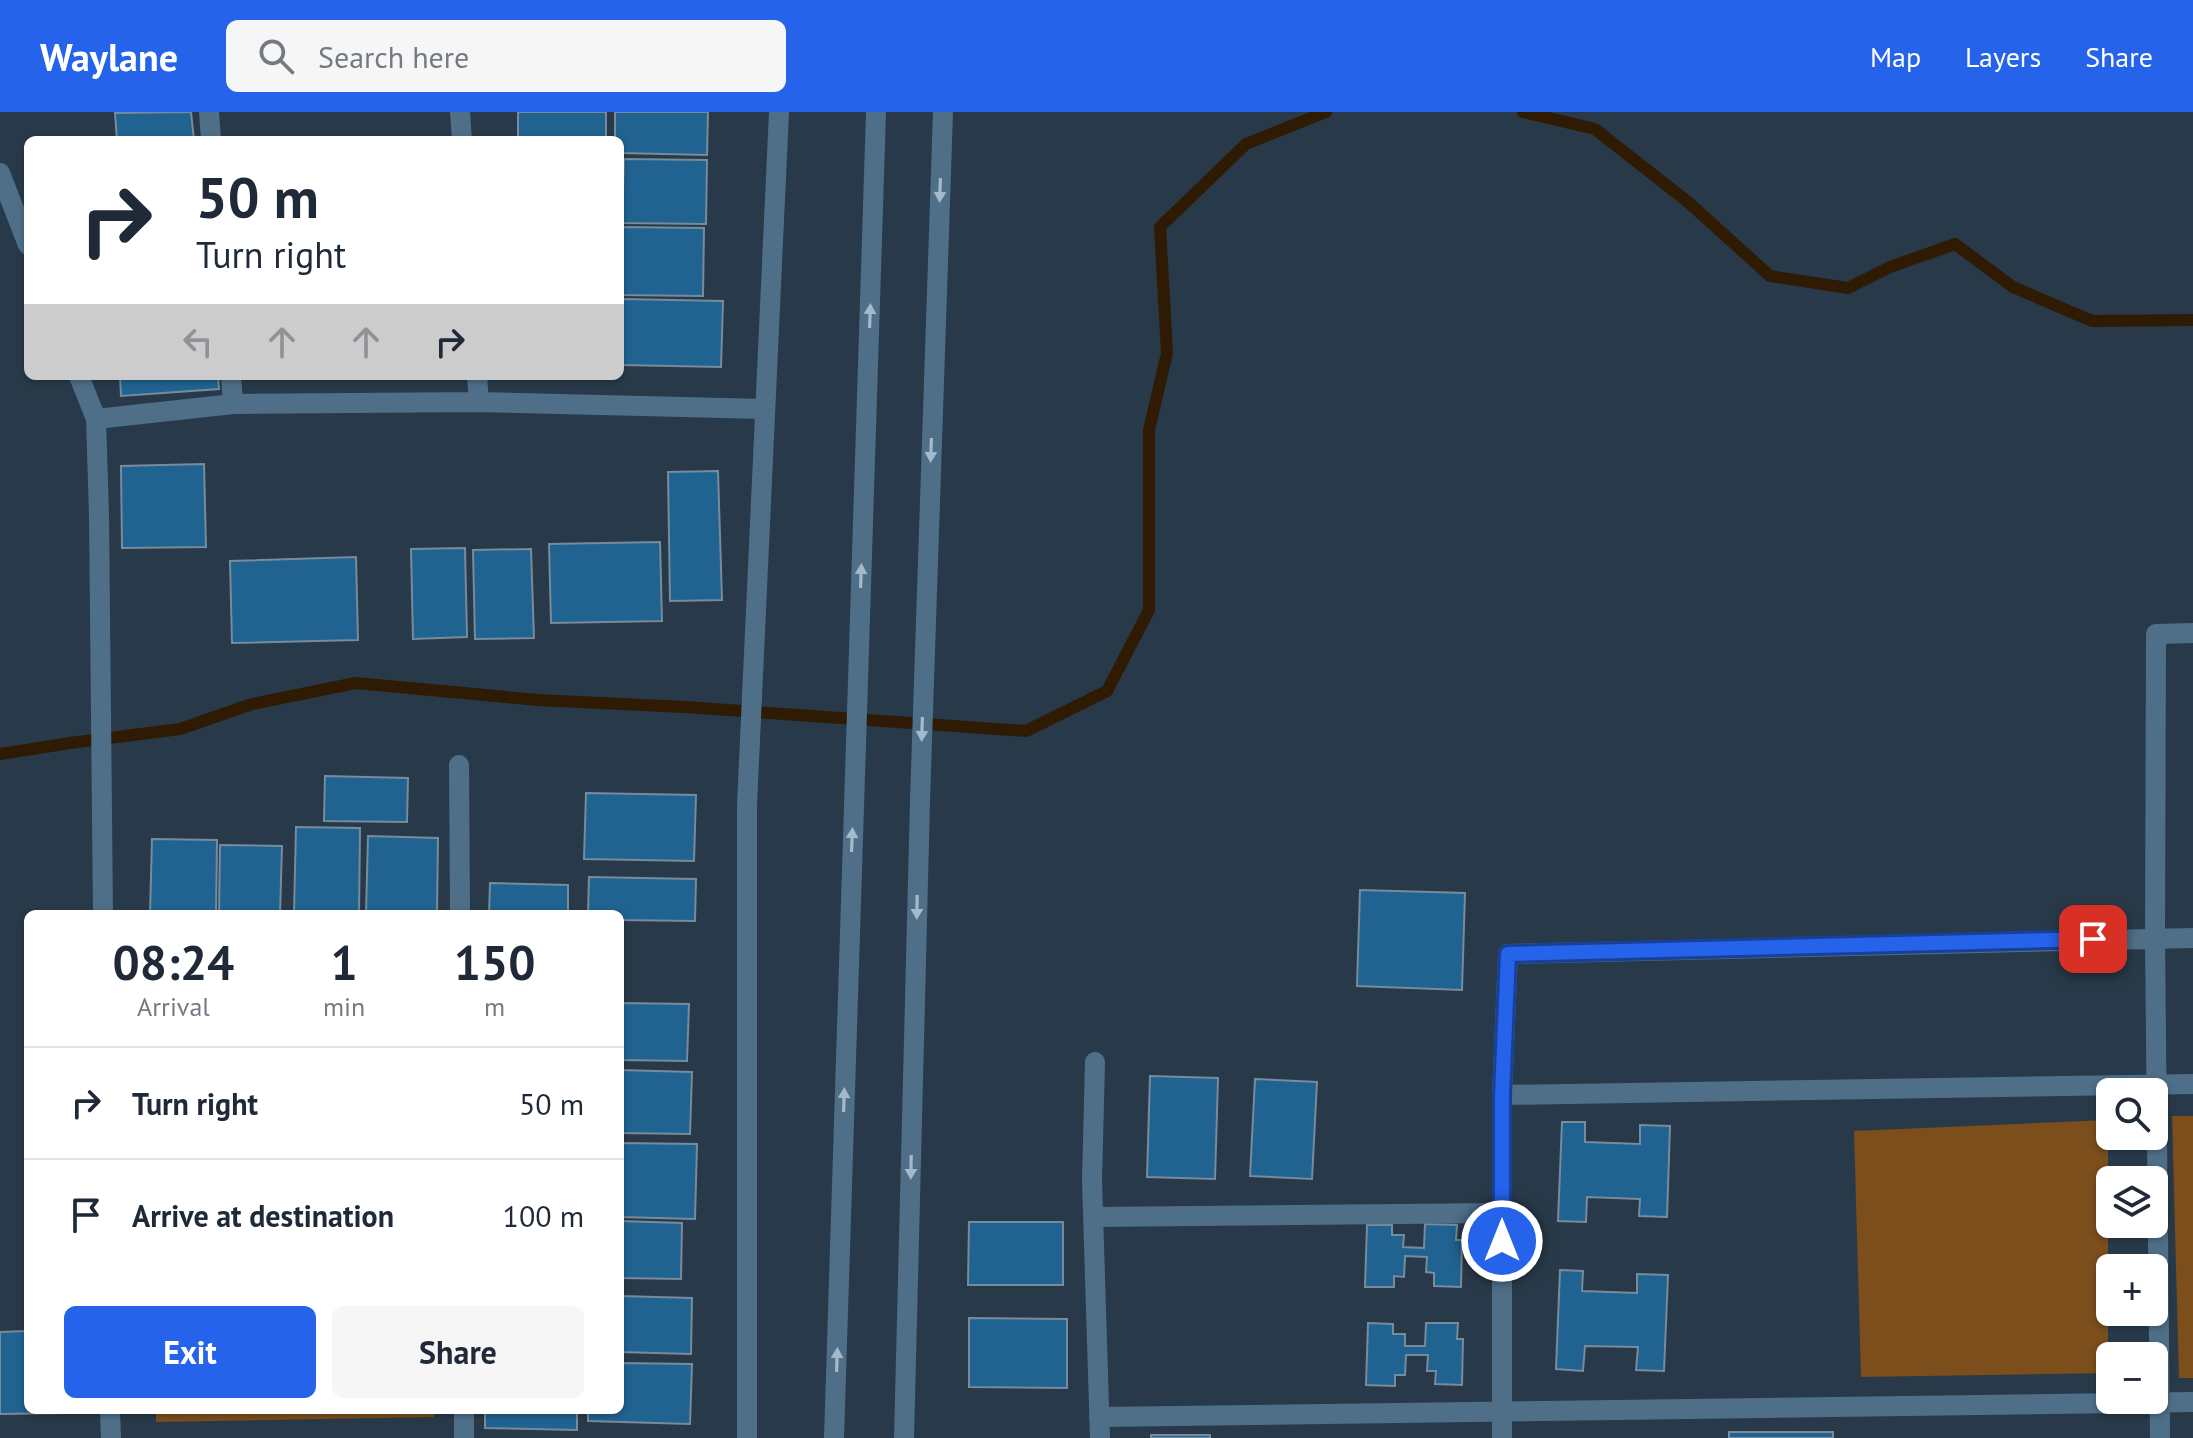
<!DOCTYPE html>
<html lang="en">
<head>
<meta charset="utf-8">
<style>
  :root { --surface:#fff; --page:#f6f6f7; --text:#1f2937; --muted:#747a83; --line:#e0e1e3; --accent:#2563eb }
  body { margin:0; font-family:"PT Sans",sans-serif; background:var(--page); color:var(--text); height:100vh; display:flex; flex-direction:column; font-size:30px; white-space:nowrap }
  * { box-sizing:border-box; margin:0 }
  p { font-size:26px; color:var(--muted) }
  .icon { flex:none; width:44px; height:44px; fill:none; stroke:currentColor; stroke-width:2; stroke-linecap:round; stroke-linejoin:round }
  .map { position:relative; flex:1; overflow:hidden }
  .panel { position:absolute; left:24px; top:798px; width:600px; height:504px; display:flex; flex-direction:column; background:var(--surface); border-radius:12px; box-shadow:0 2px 6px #0004 }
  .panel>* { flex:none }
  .banner { position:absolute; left:24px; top:24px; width:600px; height:244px; border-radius:12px; box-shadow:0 2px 6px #0004; background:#fff; color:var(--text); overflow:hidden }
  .fabs { position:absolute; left:2096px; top:966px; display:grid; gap:16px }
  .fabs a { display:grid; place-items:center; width:72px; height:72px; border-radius:12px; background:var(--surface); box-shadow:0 2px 6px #0004; font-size:40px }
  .pin { position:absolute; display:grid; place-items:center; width:68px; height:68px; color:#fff; margin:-34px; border-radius:16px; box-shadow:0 4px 12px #0006 }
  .me { position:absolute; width:88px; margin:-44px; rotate:0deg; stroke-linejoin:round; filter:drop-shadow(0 0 6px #0008) }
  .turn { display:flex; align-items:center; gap:28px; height:168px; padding:0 40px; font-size:36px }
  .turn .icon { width:104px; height:104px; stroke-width:2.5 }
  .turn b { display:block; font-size:56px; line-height:68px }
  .lanes { display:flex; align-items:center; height:76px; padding:0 40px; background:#0003; justify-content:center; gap:40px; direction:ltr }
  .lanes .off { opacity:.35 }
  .eta { display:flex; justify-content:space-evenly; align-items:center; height:136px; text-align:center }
  .eta b { font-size:48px; font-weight:600; line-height:56px }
  .action { display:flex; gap:16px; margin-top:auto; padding:16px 40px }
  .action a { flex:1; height:92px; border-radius:12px; background:var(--accent); color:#fff; font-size:32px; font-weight:600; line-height:92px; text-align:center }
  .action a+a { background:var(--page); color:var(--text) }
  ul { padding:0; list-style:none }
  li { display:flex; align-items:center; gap:24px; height:112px; padding:0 40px; border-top:2px solid var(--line) }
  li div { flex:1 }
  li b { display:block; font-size:30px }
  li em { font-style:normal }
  header { display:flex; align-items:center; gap:48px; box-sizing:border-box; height:112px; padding:0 40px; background:var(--accent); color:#fff }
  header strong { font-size:38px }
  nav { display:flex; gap:44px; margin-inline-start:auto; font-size:28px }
  .search { width:560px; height:72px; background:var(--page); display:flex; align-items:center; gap:20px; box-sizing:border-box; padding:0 28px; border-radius:12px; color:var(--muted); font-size:30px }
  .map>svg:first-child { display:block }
</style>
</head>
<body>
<header>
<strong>Waylane</strong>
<div class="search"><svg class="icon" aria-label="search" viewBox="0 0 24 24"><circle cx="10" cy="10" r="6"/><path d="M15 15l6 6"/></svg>Search here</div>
<nav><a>Map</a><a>Layers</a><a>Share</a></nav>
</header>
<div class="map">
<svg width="2193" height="1326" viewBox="0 0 2193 1326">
  <rect width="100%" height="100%" fill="#283a49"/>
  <path fill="#7b4e1c" d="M2172,1004H2193V1266H2179Z
    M2108,1008V1261L1861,1265L1854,1019Z
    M156,1298H434V1305L156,1310Z"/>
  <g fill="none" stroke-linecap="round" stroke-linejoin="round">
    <path stroke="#2f1a03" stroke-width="12" d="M1523,0L1595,17L1688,90L1770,164L1848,176L1890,155L1955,132L2013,175L2092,209L2193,208
      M0,642L70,631L180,617L252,592L356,571L538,588L685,595L1026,619L1107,579L1149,498V318L1167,241L1160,115L1246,32L1326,0"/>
  </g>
  <path fill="#206290" stroke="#768b9c" stroke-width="2" d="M191,0L194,28H117L115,1Z
    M518,0H606V28H518Z
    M615,0H708L707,43L620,41V28H615Z
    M624,47L707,48L706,112L622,111Z
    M620,115L704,116L703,184L620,183Z
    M622,187L723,189L721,255L621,253Z
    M120,264H218L219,277L121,284Z
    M204,352L206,435L122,436L121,354Z
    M718,359L722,488L670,489L668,360Z
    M660,430L662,509L551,511L549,432Z
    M465,436L467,525L413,527L411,437Z
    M531,437L534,526L475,527L473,438Z
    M356,445L358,528L232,531L230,449Z
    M325,664L408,666L407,710L324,709Z
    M586,681L696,683L694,749L584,747Z
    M296,715L360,716L359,802H294Z
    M368,724L438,726L437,802H366Z
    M152,727L217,728L216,802H150Z
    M220,733L282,734L280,802H219Z
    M589,765L696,767L695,809L620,808V802H588Z
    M490,771L568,773V802H489Z
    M1360,778L1465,781L1462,878L1357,874Z
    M620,891L689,892L687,949L620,948Z
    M620,958L692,960L690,1022L620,1021Z
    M1150,964L1218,966L1215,1067L1147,1065Z
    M1255,967L1317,970L1312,1067L1250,1064Z
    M1562,1010H1585V1030L1640,1032V1013L1670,1014L1667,1105L1639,1104L1640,1087L1587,1085L1586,1110L1558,1109Z
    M620,1031L697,1032L695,1107L620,1105Z
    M620,1109L682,1111L681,1167L620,1166Z
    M969,1110H1063V1173H968Z
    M1425,1112L1457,1113L1456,1128H1462L1461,1175L1434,1174V1161L1426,1160L1427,1145L1405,1144L1404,1165L1394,1164V1175H1365L1367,1113H1392V1123H1404L1403,1135L1424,1136Z
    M1560,1158L1583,1159L1582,1179L1637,1181V1162L1668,1163L1664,1259L1636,1258L1638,1235L1585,1234L1583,1259L1556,1257Z
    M620,1184L692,1186L691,1242L620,1240Z
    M969,1206L1067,1207V1276L969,1275Z
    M1368,1211L1393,1212V1222H1405V1234H1425L1426,1211H1458L1457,1227H1463L1462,1273L1435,1272L1436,1259H1427L1428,1243H1406L1405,1263H1395V1274L1366,1273Z
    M28,1219V1298H66V1301L0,1302V1220Z
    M620,1251L692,1252L690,1312L588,1309V1298H620Z
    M485,1298H577V1318L485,1316Z
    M1729,1320H1833V1326H1729Z
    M1151,1323H1210V1326H1151Z"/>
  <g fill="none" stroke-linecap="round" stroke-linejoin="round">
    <path stroke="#4f6f89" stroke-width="20" d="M209,0L211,28
      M460,0L462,28
      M0,61L28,133
      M79,264L96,307L233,292L479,290L765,297
      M231,264L233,292
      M477,264L479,290
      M96,307L99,403L103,802
      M459,653L460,802
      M1095,950L1092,1068L1100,1326
      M1502,983L2193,972
      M1093,1105L1502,1101
      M110,1298L111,1326
      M464,1298V1326
      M1099,1305L2193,1290
      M747,1326V693L779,0
      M1502,1326V983L1508,842L2193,826
      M2160,1326L2155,826L2156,522L2193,521"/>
    <path stroke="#4f6f89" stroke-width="20" d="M834,1326L876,0
      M904,1326L920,689L943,0"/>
  </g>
  <defs><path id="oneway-solid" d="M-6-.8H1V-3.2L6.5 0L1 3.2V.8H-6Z" transform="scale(2)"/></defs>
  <g fill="#a4b9ca">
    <use href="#oneway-solid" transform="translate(940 78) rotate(92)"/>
    <use href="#oneway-solid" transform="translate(870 204) rotate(-88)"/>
    <use href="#oneway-solid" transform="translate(931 338) rotate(92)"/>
    <use href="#oneway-solid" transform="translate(861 464) rotate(-88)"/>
    <use href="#oneway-solid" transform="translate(922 617) rotate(92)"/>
    <use href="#oneway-solid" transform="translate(852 728) rotate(-88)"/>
    <use href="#oneway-solid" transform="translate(917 795) rotate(91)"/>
    <use href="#oneway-solid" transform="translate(844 988) rotate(-88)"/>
    <use href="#oneway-solid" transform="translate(911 1055) rotate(91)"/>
    <use href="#oneway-solid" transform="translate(837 1248) rotate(-88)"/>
  </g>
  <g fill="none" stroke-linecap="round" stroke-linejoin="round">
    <g stroke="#184099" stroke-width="20">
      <path id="route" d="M1502,1129V983L1508,842L2093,827"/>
    </g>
    <use href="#route" stroke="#2563eb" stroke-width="14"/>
  </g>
</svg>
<div class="fabs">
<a><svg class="icon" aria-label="search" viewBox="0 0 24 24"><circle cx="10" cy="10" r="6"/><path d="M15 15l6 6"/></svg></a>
<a><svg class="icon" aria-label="layers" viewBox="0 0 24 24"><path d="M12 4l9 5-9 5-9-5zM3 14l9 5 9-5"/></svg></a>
<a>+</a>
<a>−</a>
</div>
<div class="pin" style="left:2093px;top:827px;background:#d93025"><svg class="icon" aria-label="arrive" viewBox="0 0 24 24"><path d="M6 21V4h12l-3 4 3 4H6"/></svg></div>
<svg class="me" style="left:1502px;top:1129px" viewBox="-20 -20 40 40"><circle r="17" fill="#2563eb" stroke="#fff" stroke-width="3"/><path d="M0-11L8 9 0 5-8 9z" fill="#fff"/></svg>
<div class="banner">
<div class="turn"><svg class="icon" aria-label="right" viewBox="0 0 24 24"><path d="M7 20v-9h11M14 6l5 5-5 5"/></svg><div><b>50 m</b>Turn right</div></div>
<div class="lanes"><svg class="icon off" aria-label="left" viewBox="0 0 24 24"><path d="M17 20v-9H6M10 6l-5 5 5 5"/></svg><svg class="icon off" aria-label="ahead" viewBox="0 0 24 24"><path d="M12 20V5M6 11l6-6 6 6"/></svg><svg class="icon off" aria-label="ahead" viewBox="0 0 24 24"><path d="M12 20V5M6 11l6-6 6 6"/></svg><svg class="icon" aria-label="right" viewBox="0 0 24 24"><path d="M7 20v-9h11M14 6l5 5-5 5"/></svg></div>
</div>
<section class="panel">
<div class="eta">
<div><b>08:24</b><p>Arrival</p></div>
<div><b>1</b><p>min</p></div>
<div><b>150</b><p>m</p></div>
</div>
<ul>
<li><svg class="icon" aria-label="right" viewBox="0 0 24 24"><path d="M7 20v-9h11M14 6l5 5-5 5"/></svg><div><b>Turn right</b></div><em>50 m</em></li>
<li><svg class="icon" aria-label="arrive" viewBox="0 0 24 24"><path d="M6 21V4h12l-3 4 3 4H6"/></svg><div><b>Arrive at destination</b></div><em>100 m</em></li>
</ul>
<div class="action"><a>Exit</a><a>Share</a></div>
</section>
</div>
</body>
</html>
